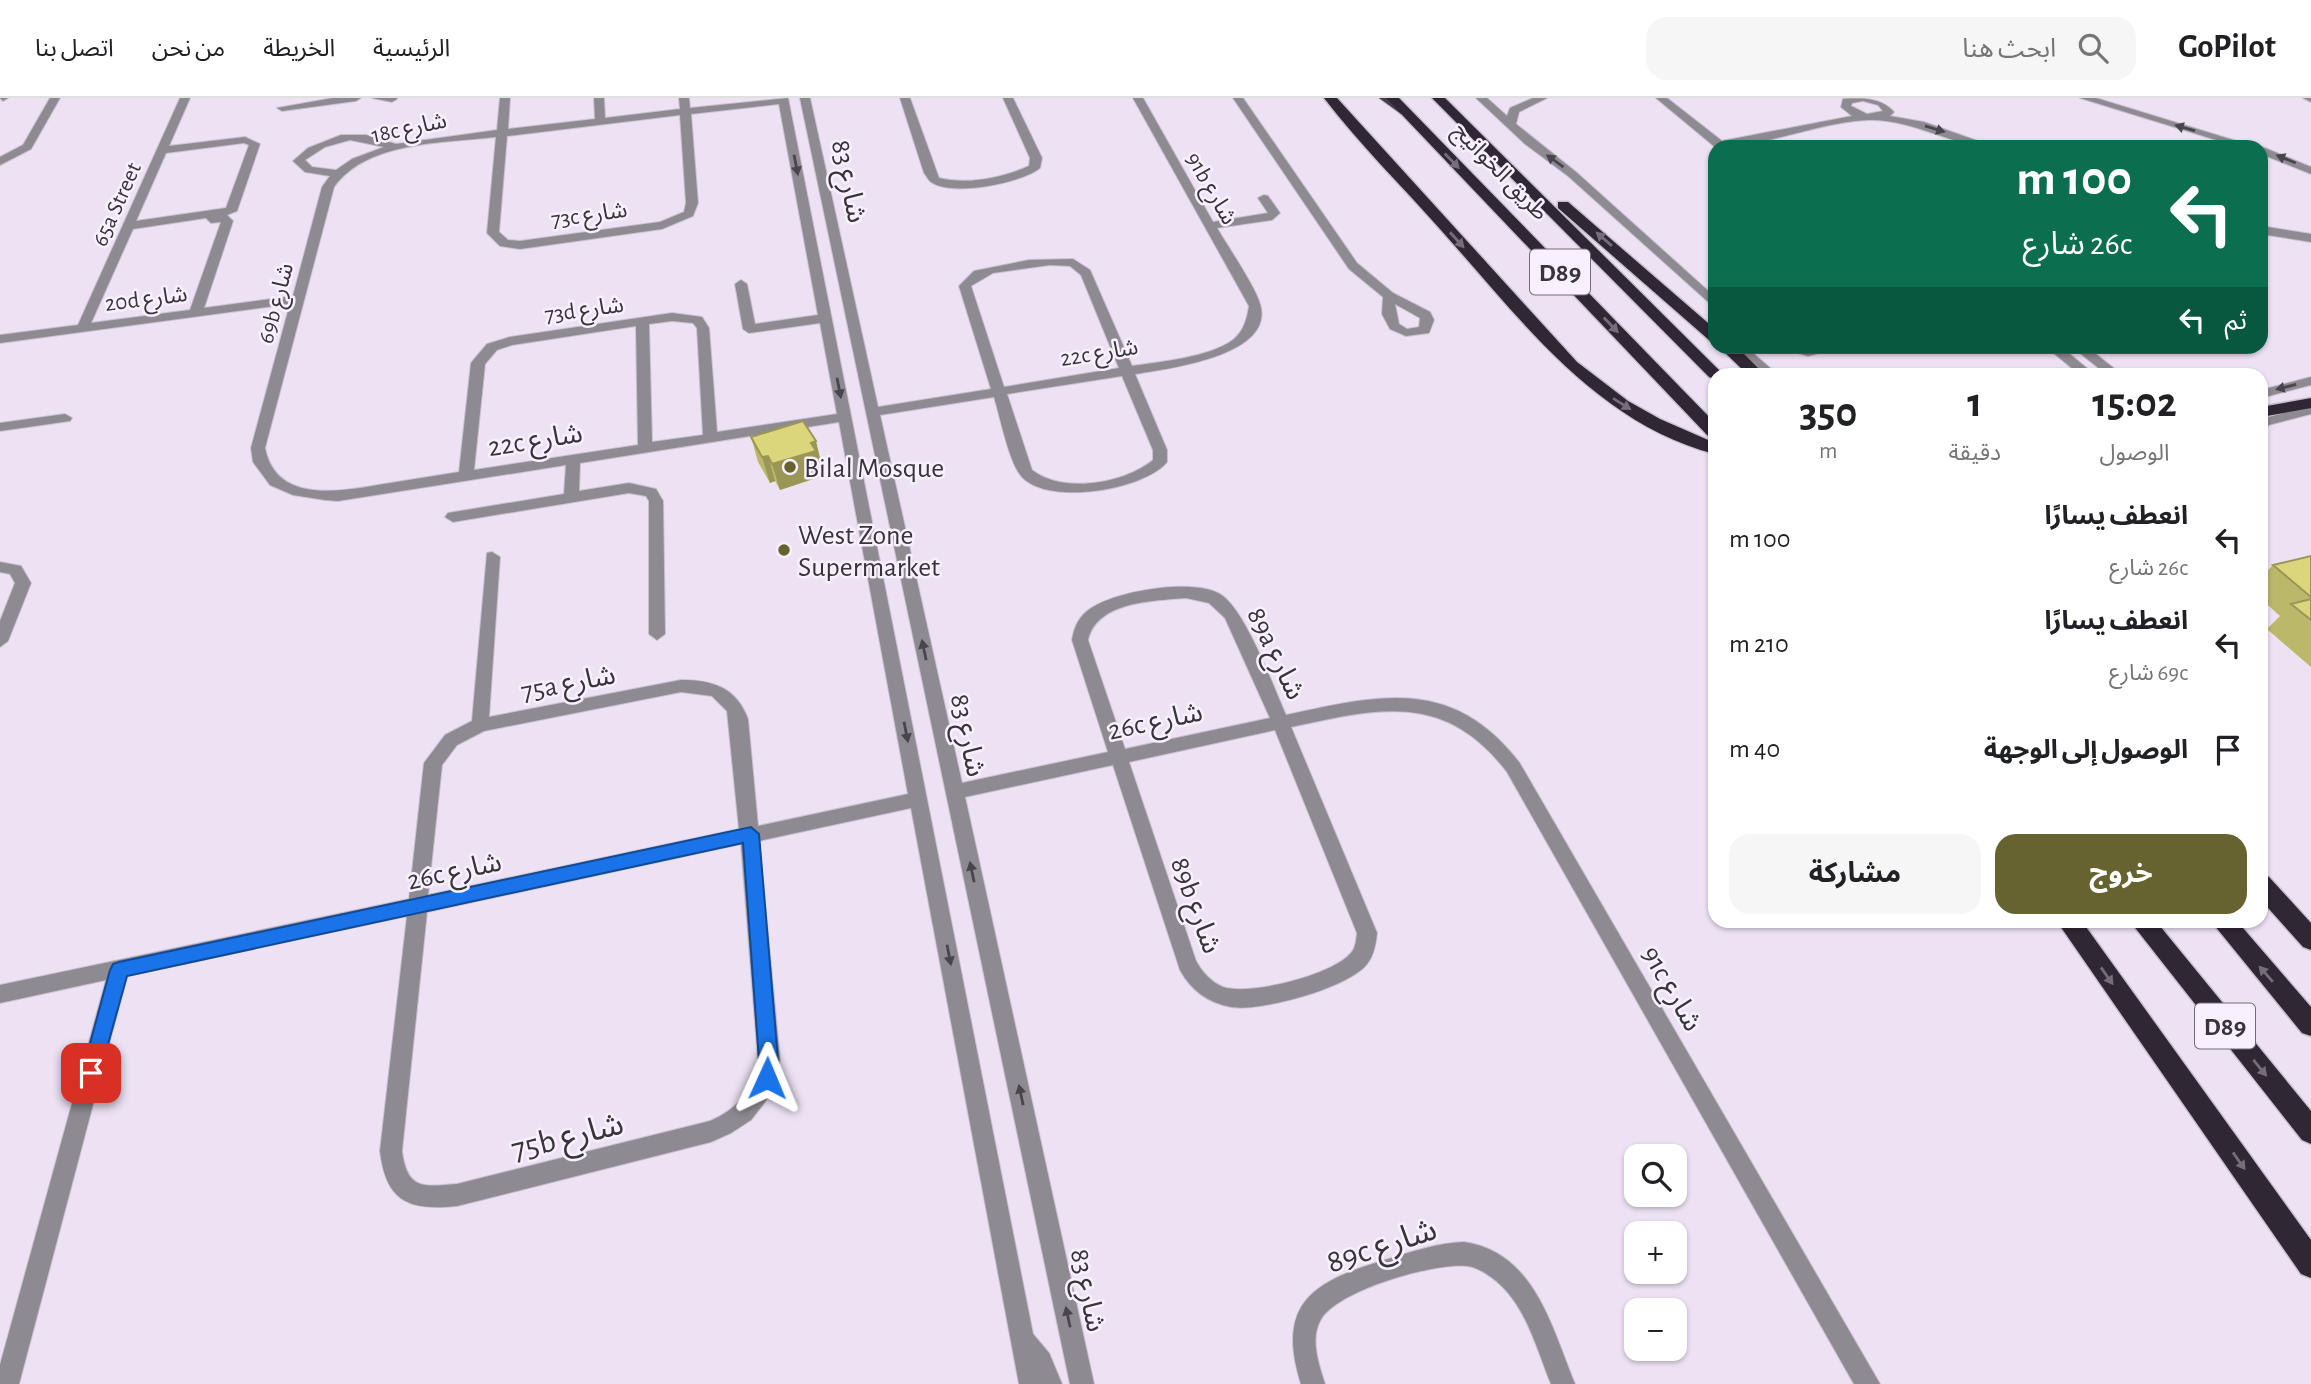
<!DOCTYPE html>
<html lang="ar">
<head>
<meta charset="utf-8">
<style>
  :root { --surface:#fff; --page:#f6f6f6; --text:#202124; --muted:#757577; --line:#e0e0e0; --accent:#666330 }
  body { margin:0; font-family:"Alegreya Sans","Noto Sans Arabic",sans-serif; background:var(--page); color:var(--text); direction:rtl; height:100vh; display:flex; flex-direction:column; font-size:26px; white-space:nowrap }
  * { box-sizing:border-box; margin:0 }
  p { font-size:23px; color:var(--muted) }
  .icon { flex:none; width:38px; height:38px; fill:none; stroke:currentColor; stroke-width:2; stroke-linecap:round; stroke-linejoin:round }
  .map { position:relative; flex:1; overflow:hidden; direction:ltr }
  .panel { position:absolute; left:1708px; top:270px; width:560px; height:560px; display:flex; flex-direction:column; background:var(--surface); border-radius:21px; box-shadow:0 2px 5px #0004; direction:rtl }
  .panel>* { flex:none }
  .hud { position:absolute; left:1708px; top:42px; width:560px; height:214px; border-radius:21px; box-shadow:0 2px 5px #0004; direction:rtl; background:#0b6e4f; color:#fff; overflow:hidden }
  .tools { position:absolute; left:1624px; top:1046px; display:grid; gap:14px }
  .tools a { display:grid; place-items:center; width:63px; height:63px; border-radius:14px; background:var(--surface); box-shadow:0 2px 5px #0004; font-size:35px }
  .pin { position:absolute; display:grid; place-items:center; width:60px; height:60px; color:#fff; margin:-30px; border-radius:14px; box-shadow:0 4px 10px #0006 }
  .me { position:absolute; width:77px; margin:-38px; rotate:1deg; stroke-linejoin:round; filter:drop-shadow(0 0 5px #0008) }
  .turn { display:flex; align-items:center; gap:24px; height:147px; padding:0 21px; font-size:32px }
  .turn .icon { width:91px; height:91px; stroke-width:2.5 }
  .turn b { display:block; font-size:49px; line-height:60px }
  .then { display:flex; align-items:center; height:66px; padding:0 21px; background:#0003; gap:14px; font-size:26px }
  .eta { display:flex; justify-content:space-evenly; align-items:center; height:119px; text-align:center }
  .eta b { font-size:42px; font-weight:700; line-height:49px }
  .primary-button { display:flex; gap:14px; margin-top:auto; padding:14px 21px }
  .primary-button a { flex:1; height:80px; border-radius:21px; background:var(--accent); color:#fff; font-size:28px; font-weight:700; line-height:80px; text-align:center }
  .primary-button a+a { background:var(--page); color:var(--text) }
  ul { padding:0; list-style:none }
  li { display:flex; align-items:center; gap:21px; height:105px; padding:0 21px }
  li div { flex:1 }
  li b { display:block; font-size:26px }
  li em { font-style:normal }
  header { display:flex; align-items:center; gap:42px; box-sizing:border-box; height:98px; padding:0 35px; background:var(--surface); border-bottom:2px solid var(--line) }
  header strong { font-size:33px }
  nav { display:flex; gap:38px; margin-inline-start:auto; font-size:24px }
  .search { width:490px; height:63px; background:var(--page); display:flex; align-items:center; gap:18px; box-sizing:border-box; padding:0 24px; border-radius:21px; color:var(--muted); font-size:26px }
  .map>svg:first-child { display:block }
</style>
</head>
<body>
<header>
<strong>GoPilot</strong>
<div class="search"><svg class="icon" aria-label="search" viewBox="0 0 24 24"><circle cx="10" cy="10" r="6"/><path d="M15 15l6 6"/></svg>ابحث هنا</div>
<nav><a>الرئيسية</a><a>الخريطة</a><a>من نحن</a><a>اتصل بنا</a></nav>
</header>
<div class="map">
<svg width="2311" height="1286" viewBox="0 0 2311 1286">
  <rect width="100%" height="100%" fill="#ede2f4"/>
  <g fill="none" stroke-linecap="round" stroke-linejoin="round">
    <g stroke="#c9bfcf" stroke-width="2">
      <path id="minor" d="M0,0H8L3,3Z
        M50,0H60L31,51L0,67V59L23,47Z
        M180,0H190L169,48L245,39L260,46L237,113L227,117L233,123L204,210L293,198L322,89L330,78L305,74L293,63L308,50L341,37H366L396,46L497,32L500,0H510L508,31L595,21L594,0H604L605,20L680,11L679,0H689L690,10L788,0L1033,1236L1049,1255L1062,1286H1019L911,710L759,743L780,962L774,987L765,1004L751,1022L731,1035L711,1044L457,1108C409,1113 386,1104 380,1053L407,818L127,878L19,1286H0V1267L106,882L0,905V887L409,801L424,665L445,637L472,623L487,455L492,454L500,459L489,619L681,582C712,582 736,589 748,621L758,728L908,696L839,324L580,365L579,393L629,385L656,391L663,403L665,536L657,542L649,536V403L646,398L629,395L453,424L445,419L448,415L564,396L566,367L338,403L325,402L293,397L270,387L253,364L251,350L290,206L0,245V237L78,227ZM779,6L818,217L755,226L747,186L741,182L735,186L743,231L749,235L820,225L837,316L717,334L709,230L702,219L672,215L510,239L487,246L471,265L459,374C434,378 409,382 384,386C342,393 276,407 265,350L334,89C367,43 444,45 496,39L487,135L500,148L520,151L662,131L693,118L698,105L691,16ZM680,17L686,105L684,114L660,124L520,143L508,142L499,134L507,38ZM350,42L384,49L352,61L336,72L312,69L305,62L325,49ZM244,45L249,47L226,110L136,123L166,55ZM206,120L211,125L221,124L190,212L91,225L133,131ZM672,223L693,225L697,230L703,337L652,344L649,226ZM636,228L638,347L474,372L485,266L497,252L512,247ZM681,594L712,598L727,613L739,731L428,797L442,667L457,647L484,633ZM741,746L758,962C753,992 738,1011 710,1023L457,1086C423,1089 407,1092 402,1053L427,814Z
        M333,0H361L356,3L282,13L277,10Z
        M372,0H397V1L392,4Z
        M800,0H810L878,309L991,291L959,188L974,173L1029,162L1073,161L1090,172L1132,268C1160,264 1210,259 1233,242C1244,233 1247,221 1249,208L1133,0H1143L1213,124L1268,115L1258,100L1264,97L1268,98L1280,115L1272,122L1217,130C1228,149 1255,188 1260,206C1276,258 1165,271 1135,276L1167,352V364C1145,392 1041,410 1019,375C1008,359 1000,318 994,299L880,317L962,685L1108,654L1072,542C1074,531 1077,522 1086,514C1110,493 1192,480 1220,496C1245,511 1273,588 1286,617C1379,597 1452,578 1519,664L1880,1286H1854L1507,674C1445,593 1379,610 1291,629L1377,835C1376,846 1374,857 1367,866C1349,890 1259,914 1231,909C1208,905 1191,892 1180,872L1113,667L965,699L1094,1286H1070ZM1050,167L1070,168L1081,177L1119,270L1004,289L971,188L993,175ZM1122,278L1153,352V362C1124,386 1062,396 1032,372L1007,296ZM1186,500L1209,505L1225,520L1270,620L1125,651L1088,542C1097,503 1153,503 1186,500ZM1275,632L1357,835C1356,842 1356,850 1351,855C1333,877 1249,898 1223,889C1211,884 1202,874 1196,863L1129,664Z
        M900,0H910L939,80C967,87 1002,80 1029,68L1030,60L1003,0H1013L1042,60L1040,70C1022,85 951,99 931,84C928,82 927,78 924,75Z
        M1233,0H1243L1357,165L1393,195L1430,214L1434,222L1429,235L1406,238L1390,231L1382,216L1383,199L1349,171ZM1395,206L1420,220L1419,229L1407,231L1399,226Z
        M1476,0H1487L1507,18L1510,10L1533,0H1547L1519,14L1516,26L1576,74L1715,199V210L1568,78L1525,46Z
        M1656,0H1667L1722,43L1852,18L1841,9L1843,1C1863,0 1882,0 1894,14L1890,18L1924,24L1995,49C1952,49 1914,21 1869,22C1817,24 1768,49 1715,49ZM1863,3L1878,7L1883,13L1867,16L1851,8L1852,5Z
        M2080,0H2096L2256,49H2239Z
        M2303,0H2311V4Z
        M2260,49L2265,50L2311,69V76L2261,56Z
        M2261,128L2311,136V144L2261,136Z
        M1730,248H1745L1777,276H1762Z
        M1774,248H1848L1808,258Z
        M2045,248H2060L2094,276H2079Z
        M2071,248H2086L2121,276H2106Z
        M2311,279V287L2261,300V292Z
        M2311,308V316L2261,329V321Z
        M65,316L72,320L70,323L0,333V325Z
        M0,464L21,468L31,485L8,543L0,549V523L15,485L10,476L0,474Z
        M1464,1144C1535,1154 1552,1231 1575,1286H1551C1536,1249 1525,1203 1491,1179C1484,1174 1476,1169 1467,1168C1435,1164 1334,1193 1320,1223C1310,1242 1319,1267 1325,1286H1301C1275,1204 1315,1183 1385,1162C1411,1154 1437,1145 1464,1144Z"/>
    </g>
    <g stroke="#c9bfcf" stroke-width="2">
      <path id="major" d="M1379,0H1391L1410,14L1401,16Z"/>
    </g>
    <g stroke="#c9bfcf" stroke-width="3">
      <path id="highway" d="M1324,0H1337L1577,264L1628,303L1660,321L1715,345V356C1595,325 1519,219 1440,131C1402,88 1359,46 1324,0Z
        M1386,0H1399L1715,325V340L1709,339Z
        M1432,0H1445L1723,276H1715V281L1709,279Z
        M1558,104H1568L1715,231V244L1709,242L1558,110Z
        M1718,248H1736L1764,276H1747Z
        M2311,300V310L2261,319V309Z
        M2261,776L2269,779L2311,825V852L2303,849L2261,802Z
        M2056,822H2081L2311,1142V1180L2301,1176Z
        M2129,822H2155L2311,1013V1046L2302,1042Z
        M2210,822H2236L2311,909V938L2302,935Z"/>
    </g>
    <use href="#minor" fill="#8e8a91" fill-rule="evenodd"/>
    <use href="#major" fill="#47404c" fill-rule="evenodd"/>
    <use href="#highway" fill="#2f2734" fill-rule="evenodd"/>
  </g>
  <path fill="#bcb86a" d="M751,339L822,368L820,369L822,378L780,392L775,383L770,385L758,364Z
    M2311,458V569L2267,531L2280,518L2261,501V479L2273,467Z"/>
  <path fill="#999656" d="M816,343L822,368L820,369L822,378L780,392L772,366L811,345Z
    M768,358L775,383L770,385L762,359Z"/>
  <path fill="#dbd67b" stroke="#999656" stroke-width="2" d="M803,323L816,343L811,345L816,353L772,366L768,358L762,359L751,339Z
    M2311,458V499L2273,467Z
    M2311,501V522L2291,506Z"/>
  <defs><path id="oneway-solid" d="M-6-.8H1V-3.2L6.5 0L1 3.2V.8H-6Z" transform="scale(1.75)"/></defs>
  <g fill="#49454c">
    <use href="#oneway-solid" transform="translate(2185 30) rotate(-164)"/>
    <use href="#oneway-solid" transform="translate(1935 31) rotate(17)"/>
    <use href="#oneway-solid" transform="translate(2286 61) rotate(-158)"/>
    <use href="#oneway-solid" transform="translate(1555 63) rotate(-144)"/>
    <use href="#oneway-solid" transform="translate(796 67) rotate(79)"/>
    <use href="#oneway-solid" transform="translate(2286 289) rotate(166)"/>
    <use href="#oneway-solid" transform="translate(839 290) rotate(79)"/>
    <use href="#oneway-solid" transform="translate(924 552) rotate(-102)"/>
    <use href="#oneway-solid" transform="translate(906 634) rotate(79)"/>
    <use href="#oneway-solid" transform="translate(972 774) rotate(-102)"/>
    <use href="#oneway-solid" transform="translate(949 857) rotate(79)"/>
    <use href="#oneway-solid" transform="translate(1021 997) rotate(-102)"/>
    <use href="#oneway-solid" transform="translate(1068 1219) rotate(-102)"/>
  </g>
  <g fill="#766d7b">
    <use href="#oneway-solid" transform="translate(1452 63) rotate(46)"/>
    <use href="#oneway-solid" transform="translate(1604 141) rotate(-139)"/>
    <use href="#oneway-solid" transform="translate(1457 142) rotate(48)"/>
    <use href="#oneway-solid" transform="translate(1611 227) rotate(46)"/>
    <use href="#oneway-solid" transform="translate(1622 306) rotate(32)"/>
    <use href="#oneway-solid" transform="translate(2266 876) rotate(-131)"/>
    <use href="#oneway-solid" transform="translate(2107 878) rotate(55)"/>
    <use href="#oneway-solid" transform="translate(2260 970) rotate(51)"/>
    <use href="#oneway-solid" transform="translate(2239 1063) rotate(55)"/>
  </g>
  <path fill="#1a73e8" stroke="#114b97" stroke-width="2" d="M751,729L759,736L778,962L774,986L767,989L760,986L757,980L759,962L743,745L127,878L98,982L91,985L84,982L82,975L110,872L113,866L119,864Z"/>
  <g fill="#666330" stroke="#f9f0ff" stroke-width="2.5">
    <circle cx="790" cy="369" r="7"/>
    <circle cx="784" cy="452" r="7"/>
  </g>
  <g text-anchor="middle" stroke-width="5" stroke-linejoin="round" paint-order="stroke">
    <g font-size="23" fill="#38343b" stroke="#f9f0ff">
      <text transform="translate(409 29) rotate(-12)" y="8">18c شارع</text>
      <text transform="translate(1501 73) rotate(46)" y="8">طريق الخوانيج</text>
      <text transform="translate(1212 90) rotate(60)" y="8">91b شارع</text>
      <text transform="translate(116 106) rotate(-66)" y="8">65a Street</text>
      <text transform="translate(589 116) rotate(-8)" y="8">73c شارع</text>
      <text transform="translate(146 200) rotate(-7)" y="8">20d شارع</text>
      <text transform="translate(275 205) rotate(-75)" y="8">69b شارع</text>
      <text transform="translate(584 211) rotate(-8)" y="8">73d شارع</text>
      <text transform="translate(1099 254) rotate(-9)" y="8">22c شارع</text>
    </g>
    <g fill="#f9f0ff" stroke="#726c76" stroke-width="2">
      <rect x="1530" y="151.5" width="60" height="45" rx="5"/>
      <rect x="2195" y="905.5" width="60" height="45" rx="5"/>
    </g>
    <g font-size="26" font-weight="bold" fill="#38343b">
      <text x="1560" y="183">D89</text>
      <text x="2225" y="937">D89</text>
    </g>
    <g font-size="28" fill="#38343b" stroke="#f9f0ff">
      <text transform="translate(850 83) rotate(78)" y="10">شارع 83</text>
      <text transform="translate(535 341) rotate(-9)" y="10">22c شارع</text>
      <text transform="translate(1277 555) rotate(64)" y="10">89a شارع</text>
      <text transform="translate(568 584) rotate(-11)" y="10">75a شارع</text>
      <text transform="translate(1155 622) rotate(-12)" y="10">26c شارع</text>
      <text transform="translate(969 637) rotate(78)" y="10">شارع 83</text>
      <text transform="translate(454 772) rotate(-12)" y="10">26c شارع</text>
      <text transform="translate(1197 807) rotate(70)" y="10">89b شارع</text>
      <text transform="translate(1673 890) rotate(60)" y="10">91c شارع</text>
      <text transform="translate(1089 1192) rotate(78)" y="10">شارع 83</text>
    </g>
    <g font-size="28" fill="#38343b" stroke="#f9f0ff" text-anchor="start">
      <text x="804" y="379">Bilal Mosque</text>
      <text x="798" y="446">West Zone<tspan x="798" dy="32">Supermarket</tspan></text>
    </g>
    <g font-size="33" fill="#38343b" stroke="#f9f0ff">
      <text transform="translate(567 1037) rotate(-14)" y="12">75b شارع</text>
      <text transform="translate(1381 1146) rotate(-18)" y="12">89c شارع</text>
    </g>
  </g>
</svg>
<div class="tools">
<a><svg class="icon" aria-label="search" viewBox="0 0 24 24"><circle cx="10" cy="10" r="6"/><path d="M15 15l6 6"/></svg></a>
<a>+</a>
<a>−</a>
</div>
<div class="pin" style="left:91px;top:975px;background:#d93025"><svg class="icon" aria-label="arrive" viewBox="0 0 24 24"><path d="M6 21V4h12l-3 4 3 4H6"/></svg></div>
<svg class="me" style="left:767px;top:980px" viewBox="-20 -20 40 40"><path d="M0-17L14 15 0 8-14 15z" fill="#1a73e8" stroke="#fff" stroke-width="4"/></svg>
<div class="hud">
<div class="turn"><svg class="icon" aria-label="left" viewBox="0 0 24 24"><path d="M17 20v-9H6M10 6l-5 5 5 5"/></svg><div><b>100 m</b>26c شارع</div></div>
<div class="then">ثم<svg class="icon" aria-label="left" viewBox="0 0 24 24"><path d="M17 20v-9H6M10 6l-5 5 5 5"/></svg></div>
</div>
<section class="panel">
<div class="eta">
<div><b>15:02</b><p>الوصول</p></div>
<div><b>1</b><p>دقيقة</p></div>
<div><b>350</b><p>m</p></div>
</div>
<ul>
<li><svg class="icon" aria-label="left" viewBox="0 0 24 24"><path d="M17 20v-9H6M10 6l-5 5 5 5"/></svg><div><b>انعطف يسارًا</b><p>26c شارع</p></div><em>100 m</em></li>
<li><svg class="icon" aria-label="left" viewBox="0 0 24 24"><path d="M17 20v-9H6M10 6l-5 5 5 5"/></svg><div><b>انعطف يسارًا</b><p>69c شارع</p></div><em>210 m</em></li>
<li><svg class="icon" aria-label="arrive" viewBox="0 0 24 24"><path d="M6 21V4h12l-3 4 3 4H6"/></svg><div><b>الوصول إلى الوجهة</b></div><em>40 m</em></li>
</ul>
<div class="primary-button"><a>خروج</a><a>مشاركة</a></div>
</section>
</div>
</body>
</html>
